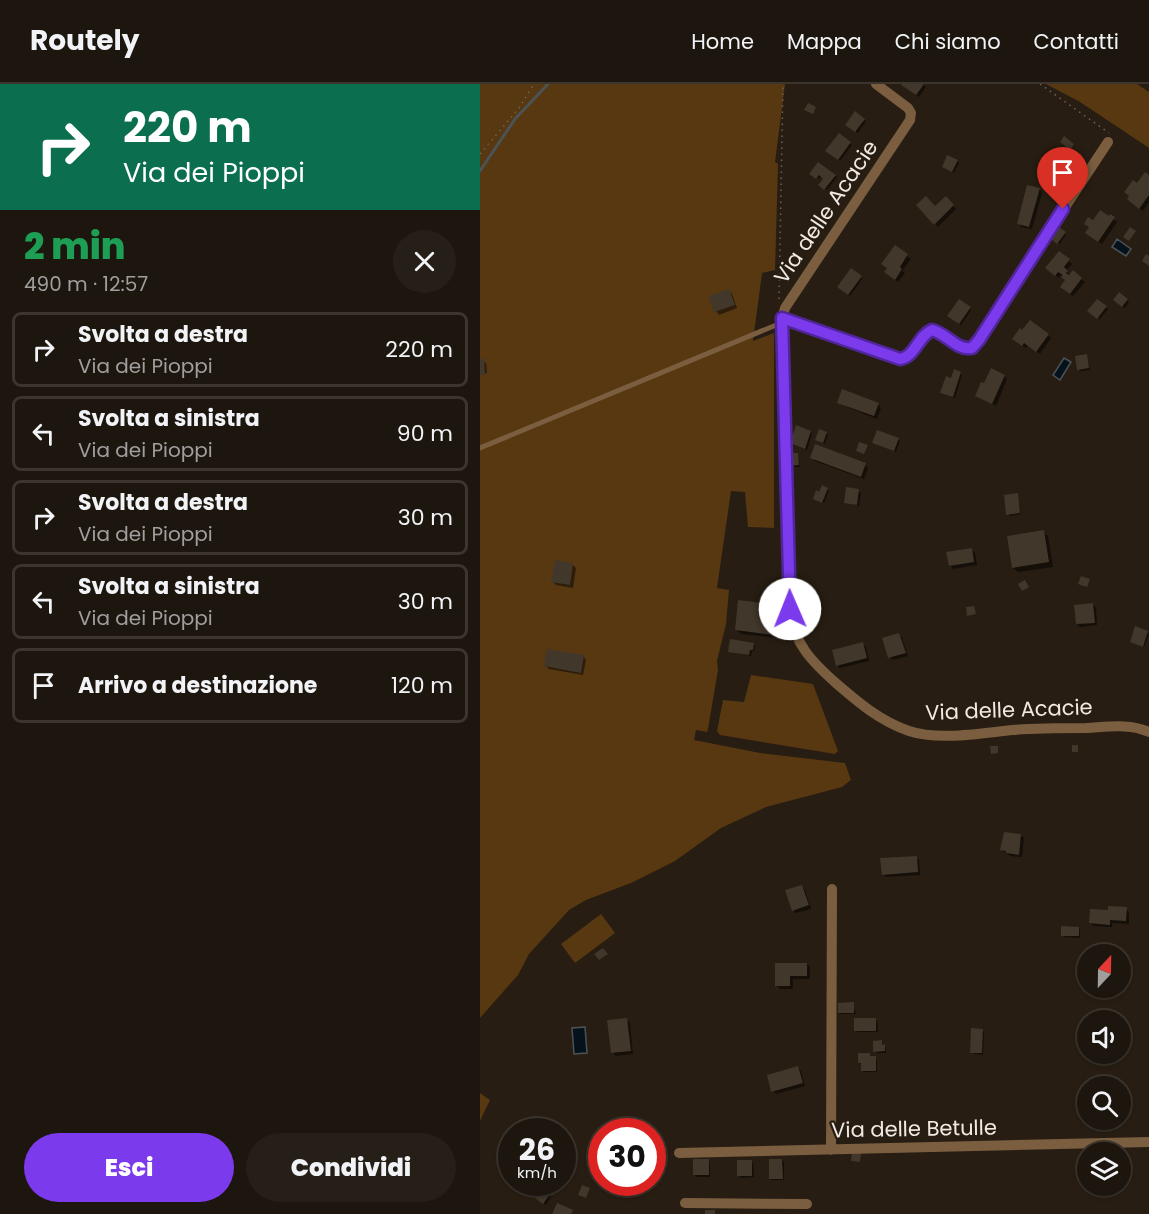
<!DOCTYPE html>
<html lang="it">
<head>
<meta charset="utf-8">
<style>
  :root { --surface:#1d160e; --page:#251f17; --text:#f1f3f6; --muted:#a09f9e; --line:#3b352e; --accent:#7c3aed }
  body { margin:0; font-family:Poppins,sans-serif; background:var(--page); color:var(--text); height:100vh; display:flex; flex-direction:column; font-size:22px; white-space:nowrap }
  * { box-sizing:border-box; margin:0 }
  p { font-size:20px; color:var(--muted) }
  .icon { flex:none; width:33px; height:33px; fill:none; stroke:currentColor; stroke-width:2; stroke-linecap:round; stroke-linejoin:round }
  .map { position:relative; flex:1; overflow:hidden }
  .side { display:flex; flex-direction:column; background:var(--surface); width:480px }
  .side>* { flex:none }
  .top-card { background:#0b6e4f; color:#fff; overflow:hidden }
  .needle { width:39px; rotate:22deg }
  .controls { position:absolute; left:597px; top:860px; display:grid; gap:12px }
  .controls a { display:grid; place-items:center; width:54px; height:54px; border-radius:50%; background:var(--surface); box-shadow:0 2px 4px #0004,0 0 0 2px var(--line); font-size:30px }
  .speed { position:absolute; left:18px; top:1034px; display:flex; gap:12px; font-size:30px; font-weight:700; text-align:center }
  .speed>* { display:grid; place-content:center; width:78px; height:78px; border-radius:50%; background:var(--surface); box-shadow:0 2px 4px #0004,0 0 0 2px var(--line); line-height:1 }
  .speed small { font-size:15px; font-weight:400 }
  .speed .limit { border:9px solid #d22; background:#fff; color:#111 }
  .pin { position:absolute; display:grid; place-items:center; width:51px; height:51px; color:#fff; margin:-62px -26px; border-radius:50% 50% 50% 0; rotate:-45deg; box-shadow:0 0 6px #0007 }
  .pin .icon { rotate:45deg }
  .me { position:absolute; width:66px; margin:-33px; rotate:359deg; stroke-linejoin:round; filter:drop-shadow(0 0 4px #0008) }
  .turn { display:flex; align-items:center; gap:21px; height:126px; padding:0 24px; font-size:27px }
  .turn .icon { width:78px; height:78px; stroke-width:2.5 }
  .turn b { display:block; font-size:42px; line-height:51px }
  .round { display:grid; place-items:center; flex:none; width:63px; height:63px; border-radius:32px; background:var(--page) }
  .head { display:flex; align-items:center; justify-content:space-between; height:102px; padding:0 24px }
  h1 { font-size:36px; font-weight:800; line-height:45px; color:#1e9e55 }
  .action { display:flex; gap:12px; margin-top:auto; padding:12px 24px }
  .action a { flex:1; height:69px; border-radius:36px; background:var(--accent); color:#fff; font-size:24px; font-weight:800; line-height:69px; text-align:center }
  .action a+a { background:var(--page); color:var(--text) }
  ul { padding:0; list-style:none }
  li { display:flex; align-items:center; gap:18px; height:75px; margin:0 12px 9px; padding:0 12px; border:3px solid var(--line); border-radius:9px }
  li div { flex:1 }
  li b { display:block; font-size:22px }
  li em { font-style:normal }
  header { display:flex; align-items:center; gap:36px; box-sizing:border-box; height:84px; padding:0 30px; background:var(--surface); border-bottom:2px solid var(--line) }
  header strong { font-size:28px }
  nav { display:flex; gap:33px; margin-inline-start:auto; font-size:21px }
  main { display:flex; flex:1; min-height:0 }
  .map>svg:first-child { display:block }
</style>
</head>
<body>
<header>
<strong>Routely</strong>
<nav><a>Home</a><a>Mappa</a><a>Chi siamo</a><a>Contatti</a></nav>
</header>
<main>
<section class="side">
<div class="top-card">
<div class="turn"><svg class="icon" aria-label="right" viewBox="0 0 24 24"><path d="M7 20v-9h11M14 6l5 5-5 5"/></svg><div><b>220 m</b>Via dei Pioppi</div></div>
</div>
<div class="head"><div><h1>2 min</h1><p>490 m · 12:57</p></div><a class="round"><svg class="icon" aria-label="close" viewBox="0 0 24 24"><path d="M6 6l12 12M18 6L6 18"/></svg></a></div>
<ul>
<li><svg class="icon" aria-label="right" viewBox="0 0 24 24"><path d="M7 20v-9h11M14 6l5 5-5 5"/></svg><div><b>Svolta a destra</b><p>Via dei Pioppi</p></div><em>220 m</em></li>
<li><svg class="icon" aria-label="left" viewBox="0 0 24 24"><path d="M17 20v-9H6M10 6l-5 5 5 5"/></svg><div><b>Svolta a sinistra</b><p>Via dei Pioppi</p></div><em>90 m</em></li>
<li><svg class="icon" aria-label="right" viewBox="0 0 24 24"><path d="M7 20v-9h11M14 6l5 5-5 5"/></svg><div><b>Svolta a destra</b><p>Via dei Pioppi</p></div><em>30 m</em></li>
<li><svg class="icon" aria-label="left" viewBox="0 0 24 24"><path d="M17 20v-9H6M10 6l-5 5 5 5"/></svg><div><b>Svolta a sinistra</b><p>Via dei Pioppi</p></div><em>30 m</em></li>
<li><svg class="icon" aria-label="arrive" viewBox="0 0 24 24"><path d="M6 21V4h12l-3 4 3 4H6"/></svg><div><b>Arrivo a destinazione</b></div><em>120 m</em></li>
</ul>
<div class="action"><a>Esci</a><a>Condividi</a></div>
</section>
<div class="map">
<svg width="669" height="1130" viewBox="0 0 669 1130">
  <rect width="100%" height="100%" fill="#271d12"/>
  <path fill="#573811" d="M0,0H305L295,78L298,80L295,186L282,189L273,257L294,249V444L268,443L265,408L251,407L237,504L249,506L246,540L237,577L238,586L228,645L227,648L216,646L214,656L280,669L365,679L371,696L362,703L286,723L241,744L195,777L151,799L106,816L89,826L49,870L38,891L0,934Z
    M566,0H657L669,8V64L600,18Z
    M271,591L333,600L358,667L355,670L240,651L237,647L243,616L264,618Z
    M121,830L135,849L95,879L81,860Z
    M0,1009L10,1016L0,1037Z"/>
  <path fill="#06121b" stroke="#4c5357" stroke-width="1.5" d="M637,155L651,165L646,172L632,163Z
    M584,274L591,278L580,296L573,291Z
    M105,943L107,969L94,970L92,944Z"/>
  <path fill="#0007" d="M424,0H443L446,3L439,13L426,4Z
    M384,36L386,37L378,49L369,43Z
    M359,51L372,61L360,77L347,67Z
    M477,77L479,79L474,89L463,83Z
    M331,90L355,92L357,93L347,106L340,101L345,95L341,92L339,95Z
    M669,93V118L663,127L652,118L658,101Z
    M559,105L562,109L552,145L541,143L538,139Z
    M466,114L476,125L458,143L438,121L455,124Z
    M621,128L637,138L622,160L610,152L613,138Z
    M585,149L586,150L580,160L573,156Z
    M415,163L431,175L422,187L425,189L418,198L409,191Z
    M579,169L592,180L586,187L590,191L601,195L605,198L593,212L585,206L587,196L582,190L579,194L570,187Z
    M381,193L382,195L370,212L361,205Z
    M248,206L252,210L257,224L239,231L236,227Z
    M639,210L649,218L645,224L635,216Z
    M617,217L628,225L620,235L609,227Z
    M490,224L491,226L481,241L471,234Z
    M568,251L571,254L560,270L548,261L546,264L537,258Z
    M607,272L610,286L601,287L599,285Z
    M0,276L6,279L7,289L0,290Z
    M481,289L482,291L475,314L464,310L462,309L472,295Z
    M524,292L527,295L516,322L496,311L505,301Z
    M359,318L398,320L401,324L397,335L362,321Z
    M331,348L332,350L327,366L311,359Z
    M346,349L348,351L345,360L339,357Z
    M418,355L420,357L416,368L394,359Z
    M318,370L320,383H312L311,382Z
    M332,374L385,381L388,384L384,395L335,377Z
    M347,405L349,407L344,419L335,415Z
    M367,405L381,409L379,422L365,418Z
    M537,410L541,430L530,432L528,430Z
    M563,448L568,452L573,483L538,488L533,484Z
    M492,466L495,469L497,481L473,485L470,481Z
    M93,481L96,484L93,504L76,501L73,498Z
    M613,520L616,524L617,541L600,543L597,540Z
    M297,522L301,527L298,554L261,550L256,545Z
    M667,548L669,550L664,563L651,558Z
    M419,551L422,554L428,572L413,576L410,573Z
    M273,560L275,562L274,567H272L271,572L249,567Z
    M383,560L386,563L389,577L360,584L357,581Z
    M103,572L106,576L103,591L69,585L66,582Z
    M540,751L544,754L542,773L530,772L522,766Z
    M436,773L439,776L440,791L406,793L403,790Z
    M322,803L325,806L331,825L316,829L313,826Z
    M646,825L649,828V840L632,839V843L614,842L611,839L630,828Z
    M599,844L600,846V854L584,853L582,851Z
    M297,880H327L330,883V895H313V905H300L297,902Z
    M373,920L376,930H361L359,929Z
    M146,935L150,939L153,970L136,972L132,968Z
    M395,935L397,937L398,948H378L376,947Z
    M502,946L504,948L503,971L494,970L492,968Z
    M401,958L406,964V969H397L395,967Z
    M389,971L397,976V988H384L382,986V981L379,979Z
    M318,984L321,987L325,1002L296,1010L293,1007Z
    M228,1076L230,1078V1093H217L215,1091Z
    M302,1076L304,1078V1096H292L290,1095Z
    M271,1077L273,1079L274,1093L261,1094L259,1092Z
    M63,1107L71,1113L66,1121L59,1116Z"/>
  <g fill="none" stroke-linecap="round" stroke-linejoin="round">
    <path stroke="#4c5357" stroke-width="3" d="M0,87L35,35L68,0"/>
  </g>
  <path fill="#42372b" d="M422,0H444L436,11L421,1Z
    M328,19L336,23L333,30L324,26Z
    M375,27L385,35L375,48L365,41Z
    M359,49L371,58L358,76L345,67Z
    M584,52L594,60L590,66L580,58Z
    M467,71L478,76L472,88L462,83Z
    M338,78L356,91L344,106L338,101L343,95L339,91L336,95L329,90Z
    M665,88L669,91V111L659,125L647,115L649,112L644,108L653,96L657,99Z
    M547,101L560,104L549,143L537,140Z
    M446,112L455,122L466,112L474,121L454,141L436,121Z
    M620,126L629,132L630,130L635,133L618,158L605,149L609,143L604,140L608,133L613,136Z
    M578,142L586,148L577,160L570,154Z
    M650,143L656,147L649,157L643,153Z
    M415,161L428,170L420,183L422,185L415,196L404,188L407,184L401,180Z
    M579,167L590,175L584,183L588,187L586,189L589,191L593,186L602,194L590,210L580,203L585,196L581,193L583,191L578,188L575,192L565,184Z
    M666,170L669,172V182L662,177Z
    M371,184L382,192L368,211L357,203Z
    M249,205L255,221L234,228L229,212Z
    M639,208L648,215L642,223L633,216Z
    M479,215L491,223L479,240L467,232Z
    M617,215L627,222L617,235L607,227Z
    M550,236L569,250L556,268L544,259L542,262L532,255L540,244L542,246Z
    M607,270L609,284L597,286L595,272Z
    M0,275H4L5,291H0Z
    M511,284L525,291L512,320L495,312L501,298L504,299Z
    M474,285L481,288L473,313L460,309L466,292L471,294Z
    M362,305L399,319L394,332L357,319Z
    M316,341L331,347L325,365L310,359Z
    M339,345L347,348L343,359L335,356Z
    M397,346L419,354L414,367L392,359Z
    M379,358L388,361L384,370L376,367Z
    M335,360L386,379L381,393L330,374Z
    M308,369H318L319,381L309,382Z
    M342,401L348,404L342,419L333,415L336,406L339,408Z
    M366,403L379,405L377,421L364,419Z
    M538,409L540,429L526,431L524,411Z
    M564,446L569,478L532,484L527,452Z
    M492,464L494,478L469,482L466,468Z
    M75,476L93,479L90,501L71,498Z
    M601,492L610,495L607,503L598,500Z
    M545,496L549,503L542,507L538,500Z
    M258,516L297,521L294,551L255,546Z
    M613,519L615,539L596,540L594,521Z
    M494,522L496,530L487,532L486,523Z
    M655,542L668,547L663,563L650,558Z
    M419,549L426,569L408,574L402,554Z
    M250,555L274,559L273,566H270L269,571L248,568Z
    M383,558L387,574L356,582L352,566Z
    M67,565L104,571L101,589L64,582Z
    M592,661H598V668H592Z
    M510,662H518V669L511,670Z
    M524,748L541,750L539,771L526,769V767L520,766Z
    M437,772L438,788L402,791L400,774Z
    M322,801L329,821L312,827L305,806Z
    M628,822L647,823L646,837L630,836V841L609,839L610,825L628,826Z
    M581,842L599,843V852H581Z
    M123,864L128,870L119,876L114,870Z
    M295,879H327V892H310V902H295Z
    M374,918V929H358V919Z
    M147,934L151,967L131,969L127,936Z
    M374,934H396V947H374Z
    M491,944L503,945L502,969H490Z
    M402,956V961L405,960V967L393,968V957Z
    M378,969H390V972H396V987H381V979H378Z
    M318,982L323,999L291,1008L287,991Z
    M372,1068L381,1069L380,1078L371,1077Z
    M213,1075H229V1091H213Z
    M289,1075H302L303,1095H289Z
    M257,1076H272V1092H257Z
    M102,1101L110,1104L106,1114L98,1111Z
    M62,1105L70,1110L63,1120L55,1114Z
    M77,1119L93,1126L91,1130H72Z
    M225,1126H235V1130H225Z"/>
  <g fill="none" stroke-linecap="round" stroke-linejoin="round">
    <path stroke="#6c6359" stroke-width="1.5" stroke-dasharray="1.5 4.5" stroke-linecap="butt" d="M560,0L629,49
      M0,70L39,24L54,0
      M299,215L303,0"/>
    <path stroke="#7a5e3f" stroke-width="5" d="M0,364L301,239"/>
    <path stroke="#7a5e3f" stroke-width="10" d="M396,0L428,24L431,29L430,36L305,224L301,239L306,328L310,525C313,559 332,578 357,600C379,619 400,637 429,647C459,657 502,649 533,646C557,644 582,644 606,644C627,643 650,639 669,648
      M301,234L420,275C436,273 438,252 452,246C466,249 477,267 492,264L628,58
      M351,1066L352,805
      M199,1069L669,1058
      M205,1119L327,1120"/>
  </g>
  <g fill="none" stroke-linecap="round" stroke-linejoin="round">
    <g stroke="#51269a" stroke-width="15">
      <path id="route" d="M310,525L302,234L420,275C435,273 438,252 452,246C466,249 477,267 492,264L499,256L583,125"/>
    </g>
    <use href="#route" stroke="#7c3aed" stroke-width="10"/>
  </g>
  <g text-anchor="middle" stroke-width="4.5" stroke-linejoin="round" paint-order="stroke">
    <g font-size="21" fill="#f1eae3" stroke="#271d12">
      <text transform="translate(346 128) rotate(-56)" y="7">Via delle Acacie</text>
      <text transform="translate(529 626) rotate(-2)" y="7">Via delle Acacie</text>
      <text transform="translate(434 1045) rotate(-1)" y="7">Via delle Betulle</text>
    </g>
  </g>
</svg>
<div class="controls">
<a><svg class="needle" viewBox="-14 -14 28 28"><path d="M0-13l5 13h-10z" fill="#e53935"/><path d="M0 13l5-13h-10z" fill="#a09f9e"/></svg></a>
<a><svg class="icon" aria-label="sound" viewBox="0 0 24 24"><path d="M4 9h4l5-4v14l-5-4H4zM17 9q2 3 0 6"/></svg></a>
<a><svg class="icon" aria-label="search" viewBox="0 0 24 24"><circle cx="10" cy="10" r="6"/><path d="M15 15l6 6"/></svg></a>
<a><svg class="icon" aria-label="layers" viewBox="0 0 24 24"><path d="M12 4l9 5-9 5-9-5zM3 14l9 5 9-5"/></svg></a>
</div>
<div class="speed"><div>26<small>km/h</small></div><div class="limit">30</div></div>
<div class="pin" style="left:583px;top:125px;background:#d93025"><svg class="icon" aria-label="arrive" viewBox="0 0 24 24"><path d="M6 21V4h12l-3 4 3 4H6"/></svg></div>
<svg class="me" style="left:310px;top:525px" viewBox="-20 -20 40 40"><circle r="19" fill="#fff"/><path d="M0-13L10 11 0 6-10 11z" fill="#7c3aed"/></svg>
</div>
</main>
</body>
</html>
